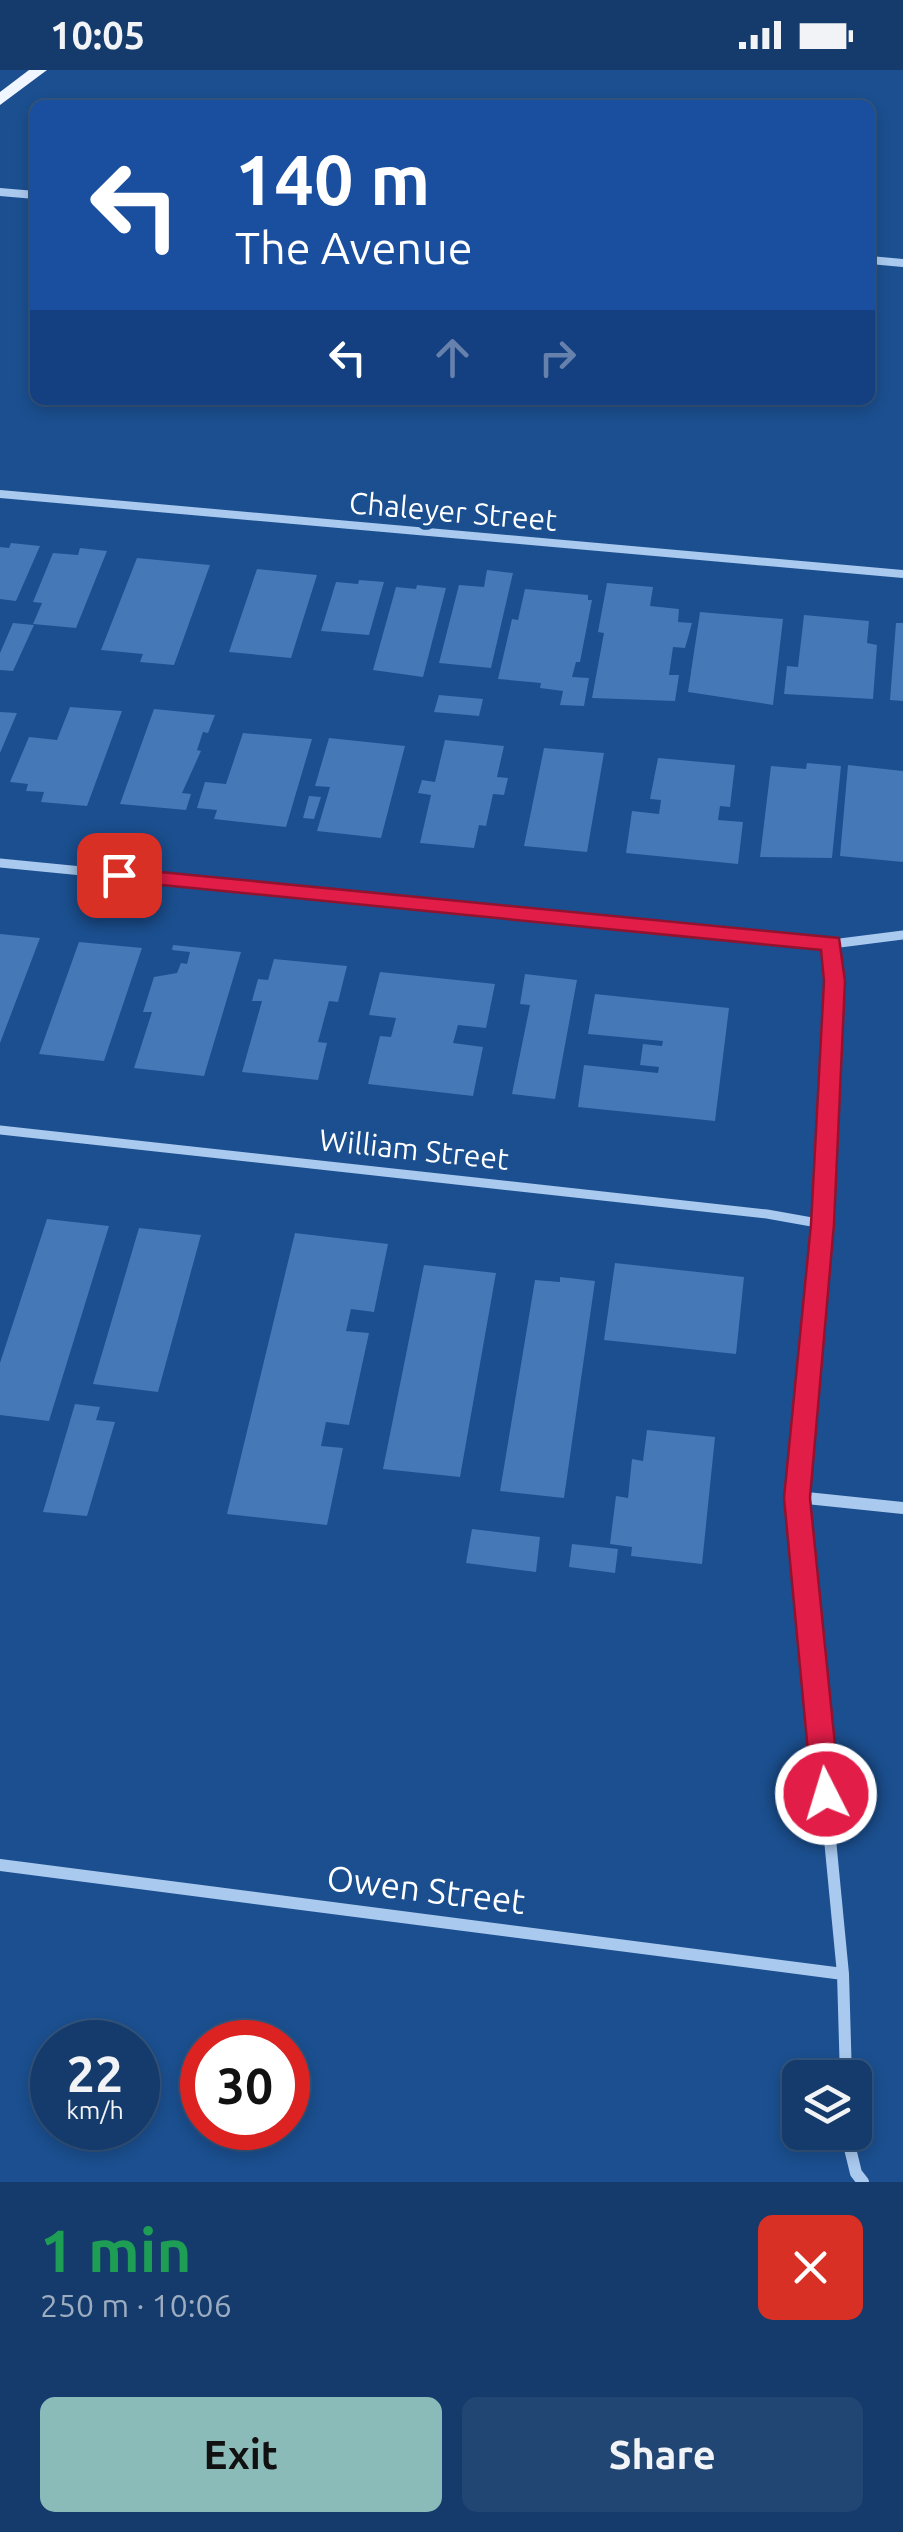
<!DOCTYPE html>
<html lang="en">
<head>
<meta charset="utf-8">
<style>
  :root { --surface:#143b6b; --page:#214673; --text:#f1f3f6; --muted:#9dadc1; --line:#33557e; --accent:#8bbbb9 }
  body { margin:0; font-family:Ubuntu,sans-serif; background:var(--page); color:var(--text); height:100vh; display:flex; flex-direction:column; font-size:38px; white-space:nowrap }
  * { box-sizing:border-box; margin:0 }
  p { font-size:32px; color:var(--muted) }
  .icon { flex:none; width:55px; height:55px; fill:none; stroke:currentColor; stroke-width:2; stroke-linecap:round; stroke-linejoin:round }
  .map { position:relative; height:2112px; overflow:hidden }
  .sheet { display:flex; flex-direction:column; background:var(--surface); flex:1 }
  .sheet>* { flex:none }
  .banner { position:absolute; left:30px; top:30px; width:845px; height:305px; border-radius:15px; box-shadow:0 5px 15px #0003,0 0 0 2px var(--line); background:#1a4fa0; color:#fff; overflow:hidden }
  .buttons { position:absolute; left:782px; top:1990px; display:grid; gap:20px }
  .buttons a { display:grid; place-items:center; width:90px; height:90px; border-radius:15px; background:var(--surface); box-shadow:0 5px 15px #0003,0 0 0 2px var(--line); font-size:50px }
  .speed { position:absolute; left:30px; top:1950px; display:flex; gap:20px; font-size:50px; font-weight:700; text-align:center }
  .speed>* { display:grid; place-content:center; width:130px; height:130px; border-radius:50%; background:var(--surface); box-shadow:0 5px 15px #0003,0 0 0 2px var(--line); line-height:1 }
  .speed small { font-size:25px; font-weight:400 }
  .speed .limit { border:15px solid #d22; background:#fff; color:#111 }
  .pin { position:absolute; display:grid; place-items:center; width:85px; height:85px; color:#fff; margin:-42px; border-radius:20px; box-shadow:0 5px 15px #0006 }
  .me { position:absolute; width:110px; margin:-55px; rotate:355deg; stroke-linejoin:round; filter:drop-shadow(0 0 8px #0008) }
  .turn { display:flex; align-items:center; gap:35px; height:210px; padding:0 40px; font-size:45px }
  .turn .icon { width:130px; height:130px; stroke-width:2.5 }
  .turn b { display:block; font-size:70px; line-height:85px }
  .lanes { display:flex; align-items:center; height:95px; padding:0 40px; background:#0003; justify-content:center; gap:50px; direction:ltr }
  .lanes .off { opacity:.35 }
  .round { display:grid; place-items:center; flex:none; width:105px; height:105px; border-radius:15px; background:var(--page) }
  .headline { display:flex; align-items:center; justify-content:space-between; height:170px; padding:0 40px }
  h1 { font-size:60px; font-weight:700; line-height:75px; color:#1e9e55 }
  .action { display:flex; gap:20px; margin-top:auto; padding:20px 40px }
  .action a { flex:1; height:115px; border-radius:15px; background:var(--accent); color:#111; font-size:40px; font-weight:700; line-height:115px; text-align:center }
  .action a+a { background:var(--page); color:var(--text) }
  .status { display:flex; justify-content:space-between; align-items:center; height:70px; padding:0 50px; background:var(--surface); direction:ltr }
  .status svg { height:28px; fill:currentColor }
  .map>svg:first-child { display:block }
</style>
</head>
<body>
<div class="status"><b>10:05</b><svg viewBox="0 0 49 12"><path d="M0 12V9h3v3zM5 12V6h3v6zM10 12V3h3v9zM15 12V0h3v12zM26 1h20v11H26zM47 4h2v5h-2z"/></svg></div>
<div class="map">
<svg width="903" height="2112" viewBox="0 0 903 2112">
  <rect width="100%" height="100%" fill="#1b4f8f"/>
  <path fill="#4478b7" d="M11,473L40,476L16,531L0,529V477L9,478Z
    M80,478L107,481L76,558L33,554L42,533L33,532L53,483L78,485Z
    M137,488L210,495L174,595L140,592L143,584L101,580Z
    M257,499L317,505L291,588L229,582Z
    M487,500L513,503L491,598L439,593L459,515L484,517Z
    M359,510L384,512L369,565L321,561L336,512L358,514Z
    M607,513L653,517L650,536L679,539L678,552L692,553L685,578L673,577L669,605H679L675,631L592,628L604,563L598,562Z
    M417,515L446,518L423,607L373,600L396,517L416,519Z
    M525,519L588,525V530H592L580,592H576L572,607L589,608L584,636L560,635L563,621L540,618L541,613L498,609L512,549L518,550Z
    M700,542L783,549L773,635L688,622Z
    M804,545L869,551L867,573L877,575L873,629L784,624L787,596L798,597Z
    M13,553L34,555L13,601L0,600V583Z
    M896,553H903V631L890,630Z
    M439,625L483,629L479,646L434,642Z
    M70,637L122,641L87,736L41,732L44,722L26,721L28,714L10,712L29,667L57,670Z
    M154,639L215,645L208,663L203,662L197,680L201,681L182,723L191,724L186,740L120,734Z
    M0,642L17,643L0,683Z
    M243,663L312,669L286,757L214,749L217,740L197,738L205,712L226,714Z
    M329,668L405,676L381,768L317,761L330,717L315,716Z
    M445,670L504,676L497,707L508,708L504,725L493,724L486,756L479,755L474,778L420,773L431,725L418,723L422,710L435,712Z
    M544,678L604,683L587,782L524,776Z
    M658,688L735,695L730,737L720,736L718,750L743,752L738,794L626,783L632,741L659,744L661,730L650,729Z
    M807,693L841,696L832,788L760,787L771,696L806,699Z
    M848,695L903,701V792L840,786Z
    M309,726L321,727L314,749L303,748Z
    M0,864L40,868L0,973Z
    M79,872L142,878L104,991L39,984Z
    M173,875L241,882L204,1006L134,998L152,942H143L154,907L177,903L181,893L187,894L190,882L172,880Z
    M274,889L347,896L338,932L329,931L318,972L327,973L318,1010L242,1002L262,931H252L258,909L268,910Z
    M380,902L495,914L486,958L458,955L453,973L483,977L473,1026L368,1014L380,966L391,967L396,948L369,945Z
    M525,904L577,910L555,1029L512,1024L530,935L520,934Z
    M595,924L729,938L715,1051L578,1037L584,995L658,1003L659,997L640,995L643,974L662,976L663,971L588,964Z
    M47,1149L109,1156L49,1351L0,1345V1293Z
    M139,1158L201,1165L158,1322L93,1314Z
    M295,1163L388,1174L374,1242L351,1239L346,1261L369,1263L349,1355L326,1352L321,1376L343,1378L327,1455L227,1444Z
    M615,1193L744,1207L736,1284L604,1270Z
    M424,1195L496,1203L460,1407L383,1399Z
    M560,1207L595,1211L564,1428L500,1421L535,1210L560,1212Z
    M75,1334L100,1337L96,1350L115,1352L87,1446L43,1442Z
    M647,1360L715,1367L702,1494L631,1486L632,1477L610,1474L616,1426L628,1428L632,1389L643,1391Z
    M472,1459L540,1467L536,1502L466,1493Z
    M572,1474L618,1479L615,1503L569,1497Z"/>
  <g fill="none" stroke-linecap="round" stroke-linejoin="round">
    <path stroke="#a9c9ee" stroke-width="8" d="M0,122L35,125
      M870,190L903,193
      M0,424L903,504"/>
    <path stroke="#a9c9ee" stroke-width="9" d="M0,793L832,874L903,865
      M0,1060L767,1144L823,1154
      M816,1231L834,911L832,874"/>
    <path stroke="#a9c9ee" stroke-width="12" d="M816,1228L797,1427L843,1904L846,2008
      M797,1427L903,1438
      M0,1795L843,1904
      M846,2062L856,2103L863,2112"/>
    <path fill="#f0f6ff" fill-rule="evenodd" d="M29,0H47L0,35V22Z"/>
  </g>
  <path fill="#e11d48" stroke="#92132f" stroke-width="2.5" d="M119,798L839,868L845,911L834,1154L810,1428L840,1724L836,1733L826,1737L816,1733L812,1724L784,1428L811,1154L824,911L821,880L111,810L108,805Z"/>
  <g text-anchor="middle" stroke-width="9" stroke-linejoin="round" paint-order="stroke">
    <g font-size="30" fill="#fff" stroke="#1b4f8f">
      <text transform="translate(453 442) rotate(5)" y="10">Chaleyer Street</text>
      <text transform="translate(414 1080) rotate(6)" y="10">William Street</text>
    </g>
    <g font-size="35" fill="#fff" stroke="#1b4f8f">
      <text transform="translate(426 1820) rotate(7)" y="12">Owen Street</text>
    </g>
  </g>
</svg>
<div class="buttons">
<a><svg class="icon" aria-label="layers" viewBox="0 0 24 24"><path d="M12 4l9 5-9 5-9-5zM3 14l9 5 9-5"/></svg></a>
</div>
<div class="speed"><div>22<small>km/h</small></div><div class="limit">30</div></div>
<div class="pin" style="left:119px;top:805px;background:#d93025"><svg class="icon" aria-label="arrive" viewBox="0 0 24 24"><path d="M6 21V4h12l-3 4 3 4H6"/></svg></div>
<svg class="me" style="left:826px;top:1724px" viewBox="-20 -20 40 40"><circle r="17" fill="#e11d48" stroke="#fff" stroke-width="3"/><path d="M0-11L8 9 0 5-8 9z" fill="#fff"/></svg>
<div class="banner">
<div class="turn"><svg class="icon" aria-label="left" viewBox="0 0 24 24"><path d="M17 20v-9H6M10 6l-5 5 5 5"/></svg><div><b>140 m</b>The Avenue</div></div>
<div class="lanes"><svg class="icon" aria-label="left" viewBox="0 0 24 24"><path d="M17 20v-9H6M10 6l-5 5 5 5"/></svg><svg class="icon off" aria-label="ahead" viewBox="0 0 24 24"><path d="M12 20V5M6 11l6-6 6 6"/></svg><svg class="icon off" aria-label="right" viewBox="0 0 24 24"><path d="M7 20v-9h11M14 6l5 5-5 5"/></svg></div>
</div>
</div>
<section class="sheet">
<div class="headline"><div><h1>1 min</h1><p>250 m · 10:06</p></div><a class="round" style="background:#d93025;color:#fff"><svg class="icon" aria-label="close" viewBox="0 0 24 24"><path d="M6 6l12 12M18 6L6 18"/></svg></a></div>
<div class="action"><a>Exit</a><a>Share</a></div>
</section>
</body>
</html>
